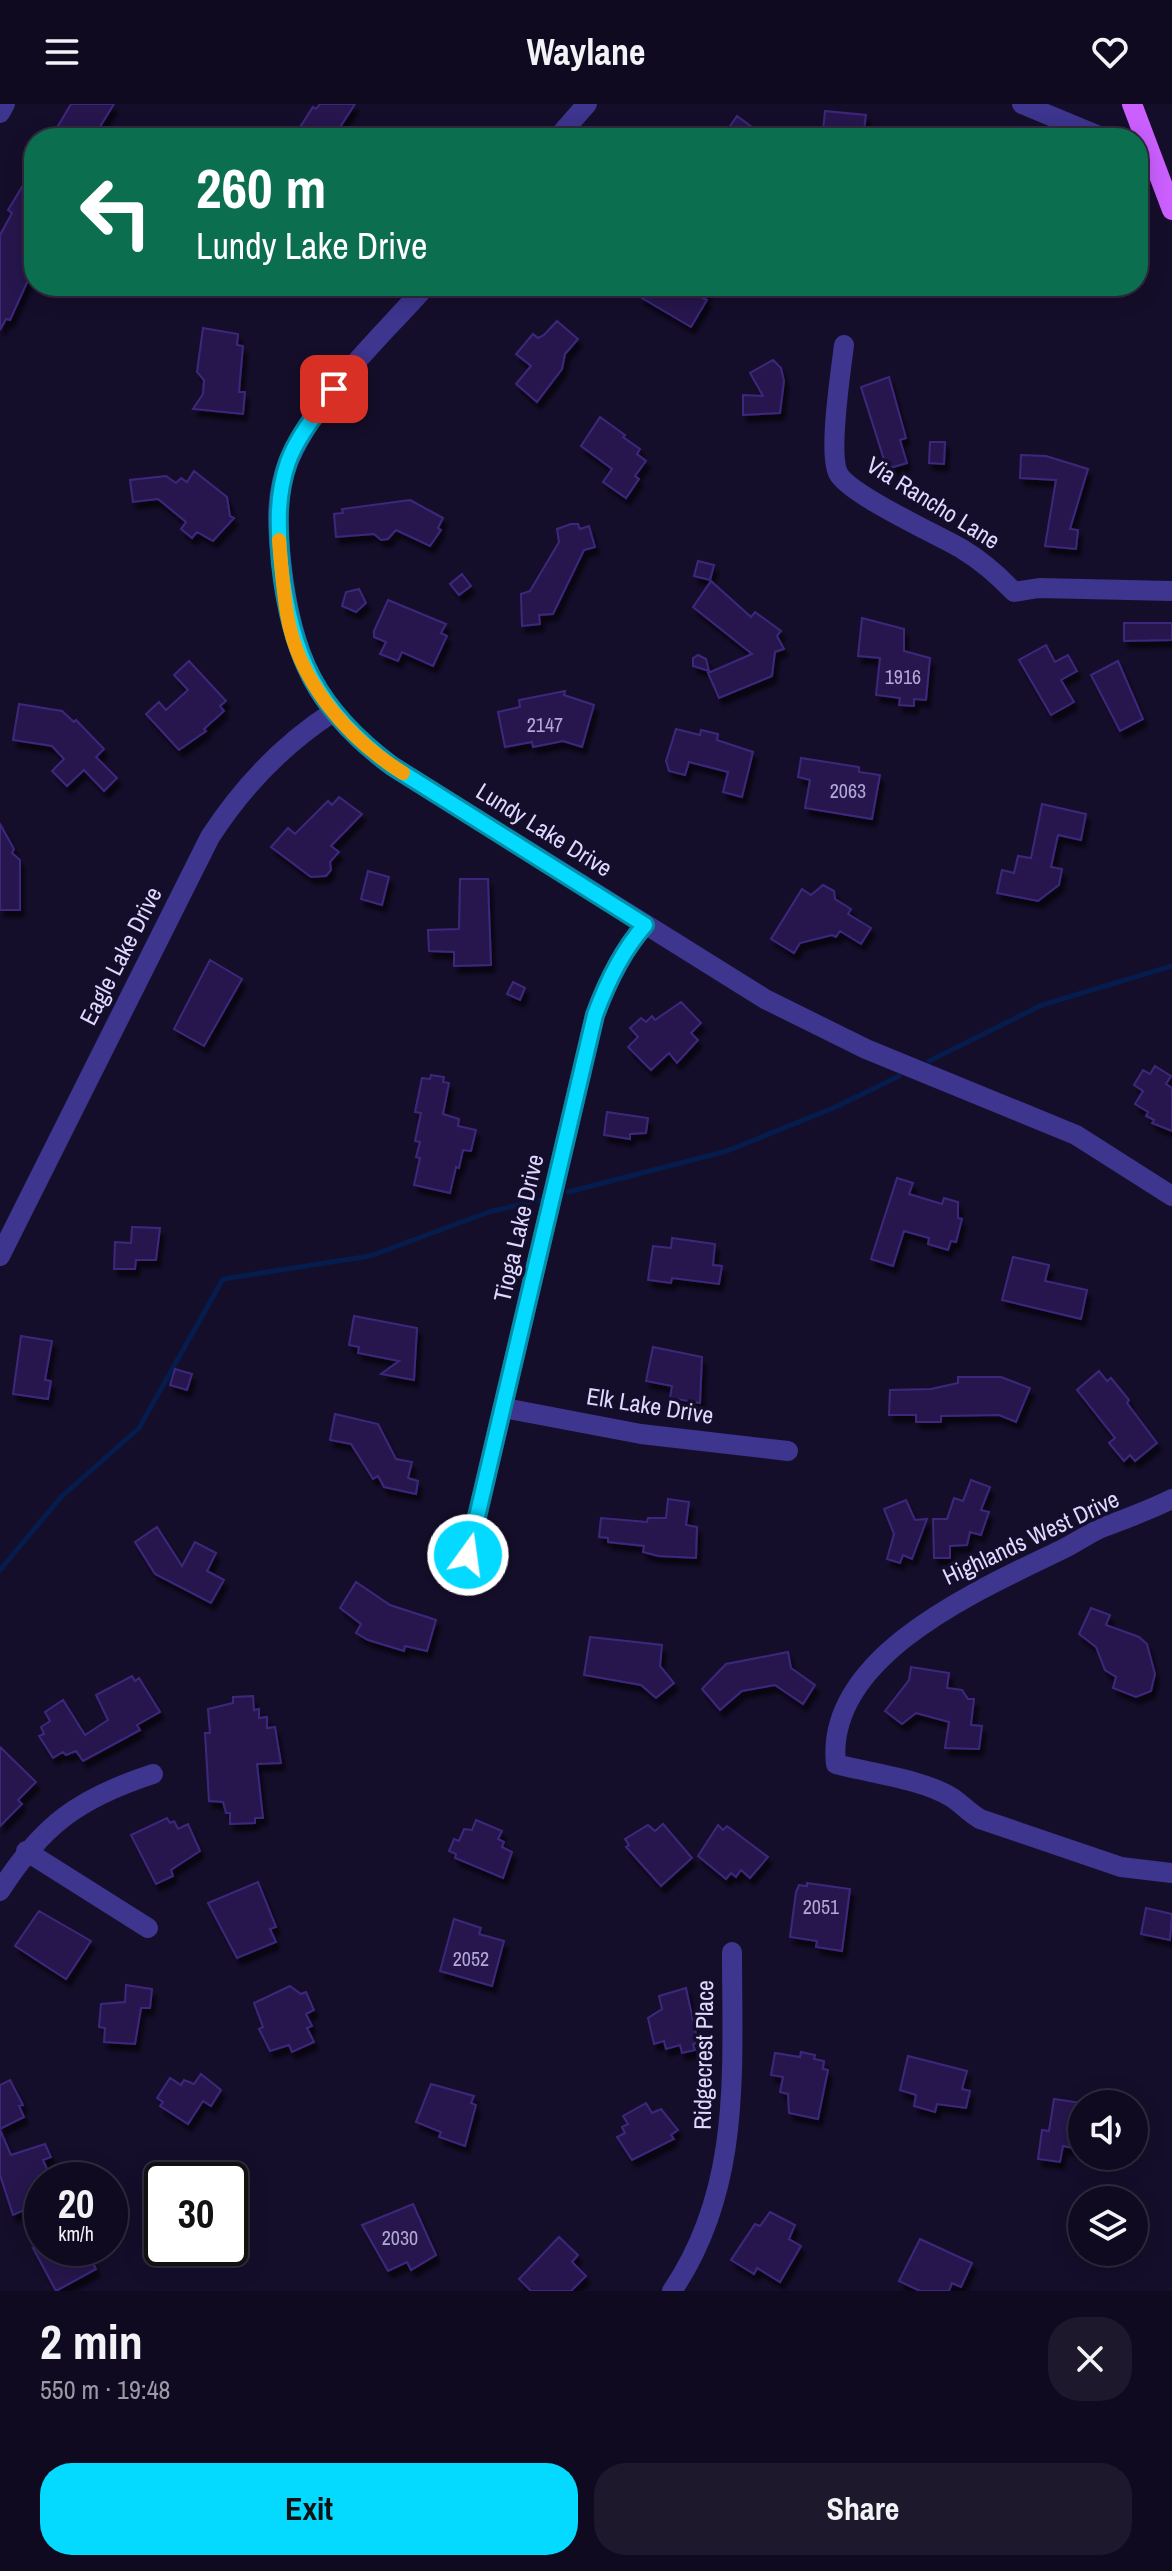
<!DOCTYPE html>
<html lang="en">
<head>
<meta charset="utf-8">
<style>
  :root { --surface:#100a20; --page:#1e182d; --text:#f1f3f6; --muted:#9c9aa5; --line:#302b3e; --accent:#04d9ff }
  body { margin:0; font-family:"Archivo Narrow",sans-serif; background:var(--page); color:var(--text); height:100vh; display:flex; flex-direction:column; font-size:30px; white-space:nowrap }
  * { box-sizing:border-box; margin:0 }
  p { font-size:26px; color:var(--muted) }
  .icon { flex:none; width:44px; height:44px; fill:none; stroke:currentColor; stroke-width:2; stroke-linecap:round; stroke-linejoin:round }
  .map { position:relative; height:2187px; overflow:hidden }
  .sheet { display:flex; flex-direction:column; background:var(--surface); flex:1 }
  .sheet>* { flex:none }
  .top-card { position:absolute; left:24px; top:24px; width:1124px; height:168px; border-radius:32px; box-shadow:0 4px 20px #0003,0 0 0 2px var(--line); background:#0b6e4f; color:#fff; overflow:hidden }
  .controls { position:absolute; left:1068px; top:1986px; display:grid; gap:16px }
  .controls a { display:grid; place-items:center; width:80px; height:80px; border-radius:50%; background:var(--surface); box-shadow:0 4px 20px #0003,0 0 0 2px var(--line); font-size:40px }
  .speed { position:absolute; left:24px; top:2058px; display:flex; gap:16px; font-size:40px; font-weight:700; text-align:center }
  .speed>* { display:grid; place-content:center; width:104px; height:104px; border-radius:50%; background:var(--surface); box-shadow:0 4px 20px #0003,0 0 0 2px var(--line); line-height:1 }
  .speed small { font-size:20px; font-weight:400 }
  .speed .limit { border:4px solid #111; border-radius:12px; background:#fff; color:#111 }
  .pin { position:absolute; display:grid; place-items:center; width:68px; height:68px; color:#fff; margin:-34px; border-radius:16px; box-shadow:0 4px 12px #0006 }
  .me { position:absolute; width:88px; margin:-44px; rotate:14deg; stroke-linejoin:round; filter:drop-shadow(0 0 6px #0008) }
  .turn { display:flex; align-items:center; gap:28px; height:168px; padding:0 40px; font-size:36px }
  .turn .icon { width:104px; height:104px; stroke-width:2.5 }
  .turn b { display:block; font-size:56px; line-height:68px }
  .round { display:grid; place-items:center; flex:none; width:84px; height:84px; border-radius:32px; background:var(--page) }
  .overview { display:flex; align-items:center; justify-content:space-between; height:136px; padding:0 40px }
  h1 { font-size:48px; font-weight:800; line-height:60px }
  .primary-button { display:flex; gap:16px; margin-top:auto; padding:16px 40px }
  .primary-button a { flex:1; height:92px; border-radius:32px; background:var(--accent); color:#111; font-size:32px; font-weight:800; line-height:92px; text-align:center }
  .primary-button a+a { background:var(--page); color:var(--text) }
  header { display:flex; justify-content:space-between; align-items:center; height:104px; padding:0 40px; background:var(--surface); font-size:36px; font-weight:800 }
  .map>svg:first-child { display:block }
</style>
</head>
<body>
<header><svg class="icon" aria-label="menu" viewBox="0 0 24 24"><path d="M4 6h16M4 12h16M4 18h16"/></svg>Waylane<svg class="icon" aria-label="heart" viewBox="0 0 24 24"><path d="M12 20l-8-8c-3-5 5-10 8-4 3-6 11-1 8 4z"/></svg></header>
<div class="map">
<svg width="1172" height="2187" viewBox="0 0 1172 2187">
  <defs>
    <filter id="shadow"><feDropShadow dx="4" dy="7" stdDeviation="2" flood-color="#0009"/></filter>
  </defs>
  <rect width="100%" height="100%" fill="#150e2b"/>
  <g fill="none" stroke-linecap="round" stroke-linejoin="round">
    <path stroke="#051c4d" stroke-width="5" d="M929,957L1042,901L1172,862
      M568,1088L727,1047L838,1002L899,972
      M0,1466L61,1393L139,1324L223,1175L370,1152L489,1108L539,1096"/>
  </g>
  <path fill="#26184e" stroke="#3d287c" stroke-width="2" filter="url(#shadow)" d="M71,0H114L93,34H67L55,27Z
    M320,0H355L333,34H293L313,3L316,5Z
    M825,7L866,11L863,34H827V27L823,26Z
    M737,12L767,34H722Z
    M22,83L34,91V174L30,172L10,216L6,215L0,226V131L12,109L8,106Z
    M646,182H710L703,194L707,196L691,223L640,193Z
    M557,217L578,235L565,250L562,265L537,298L516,280L531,262L516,250L533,230L538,234L544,231Z
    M203,224L238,230L237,241L243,242L239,288H245L243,310L193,305L203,290L204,276L197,268Z
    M773,256L781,264L784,277L780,309L743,311V291L763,292L750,269Z
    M889,273L906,334L900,336L907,359L887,365L861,283Z
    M600,313L625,331L623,333L640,345L637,350L646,357L635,372L639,375L626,394L603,378L612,365L581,342Z
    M930,338H945L944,360L929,359Z
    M1021,351L1046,352L1088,365L1070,425L1078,426L1076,445L1045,442L1056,376L1020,374Z
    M194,367L227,393L230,412L234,414L213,437L197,428L192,434L181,425L186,418L158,395L133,398L130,376L166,372L176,379L181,374L187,378Z
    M410,396L443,414L438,424L441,426L430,442L396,426L388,435L381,436L374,430L336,433L334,410L343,409L342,405Z
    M571,420H578L580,425L589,422L595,443L584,446L553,510L539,511L540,520L522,522L521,490L530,487L559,438L557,425Z
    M698,457L714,461L710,476L694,472Z
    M462,470L471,482L459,491L450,480Z
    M711,477L751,513L755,508L781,527L777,532L784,545L775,548L772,572L719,594L708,569L752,550L693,503Z
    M359,485L366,499L356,508L342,502L346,488Z
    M388,496L446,520L441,529L447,532L433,562L402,548L398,557L380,550L386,538L374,533V527Z
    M862,514L904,525V547L930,554L926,596L914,595V602L899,601L900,594L876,591L880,554L858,552Z
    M1124,519H1172V536L1124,537Z
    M1046,541L1055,558L1068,551L1077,567L1061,576L1074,598L1051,611L1019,556Z
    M698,551L706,555L709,567L693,562V554Z
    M189,557L226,597L220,602L224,607L204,625L206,627L179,646L146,610L159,598L166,606L188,586L174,571Z
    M1118,557L1143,615L1120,627L1091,571Z
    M565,587L564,591L594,601L582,643L563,637L533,643L532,638L505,643L498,608L520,603L519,596Z
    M19,600L62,607L74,618L76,616L104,645L96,653L117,674L104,687L84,666L67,682L52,667L64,655L52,642L13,636Z
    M676,625L700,631L701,626L718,630L717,636L753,648L742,693L723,688L728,668L689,658L685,671L669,667L666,657Z
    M801,654L859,663V668L880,671L872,715L805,704L810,676L798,673Z
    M339,693L362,710L331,742L339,748L330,758L331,766L326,772L311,773L271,743L288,724L295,730L328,697L332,701Z
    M1042,700L1086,710L1081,736L1058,731L1051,763L1062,765L1059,781L1038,797L997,789L1002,766L1014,769L1018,752L1031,754Z
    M0,720L14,745L12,749L20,756V806H0Z
    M368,767L389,773L382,801L361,795Z
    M460,775H488L491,861L454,862V848L429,847L428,826L459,825Z
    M823,781L834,787L835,795L851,805L848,810L871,824L861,840L840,827L836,833L832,831L800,839L794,849L771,835L802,785L811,791Z
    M210,856L242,875L204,942L174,925Z
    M513,878L525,884L520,896L507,890Z
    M681,898L701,919L691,929L698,936L677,959L669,949L651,966L628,943L638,933L630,924L641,914L646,918L652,912L655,916Z
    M1155,962L1171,972L1166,980L1172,984V1027L1152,1019L1154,1016L1146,1012L1148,1008L1135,1000L1143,987L1134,981L1143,966L1150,970Z
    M431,971L444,973L443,978L449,979L443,1010L459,1015L458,1022L476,1026L471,1047L463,1046L459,1064L456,1063L450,1089L414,1081L420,1054L416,1053L420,1038L415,1037L421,1009L415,1008L422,974L430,975Z
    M607,1008L648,1014L646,1029L630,1030V1035L604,1031Z
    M897,1074L913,1079L909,1090L942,1100L944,1094L958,1098V1114L962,1115L956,1138L951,1137L948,1146L928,1140L929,1134L904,1127L893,1162L871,1155Z
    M132,1123L160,1124L156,1156H136L135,1165H114L115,1138L131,1139Z
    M672,1134L715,1140L713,1161L722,1162L719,1180L672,1174L671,1179L648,1176L653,1142L671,1144Z
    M1013,1153L1049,1161L1045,1177L1087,1186L1081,1215L1002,1196Z
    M354,1212L417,1224L414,1276L381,1270L399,1257L358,1249L359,1243L349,1241Z
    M21,1232L52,1237L45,1276L51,1277L48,1295L13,1290Z
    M653,1243L702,1253L700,1299L670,1294L672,1282L646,1277Z
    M175,1265L192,1270L187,1286L170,1281Z
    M1099,1267L1107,1277L1111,1274L1129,1296L1127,1299L1157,1339L1135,1357L1130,1351L1124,1357L1109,1339L1115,1334L1077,1286Z
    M958,1273H1001L1030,1284L1016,1318L999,1311L941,1312V1318H916V1311H889L890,1286L931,1285L958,1279Z
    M335,1310L378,1320L396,1355L412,1358L408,1374L418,1377L416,1390L384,1383L378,1372L373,1375L351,1340L330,1336Z
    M971,1376L990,1383L981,1406L989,1408L981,1431L970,1428L967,1441L950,1442V1454H934L933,1415H947L954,1394L963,1397Z
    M668,1395L689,1398L686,1421L697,1423L696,1454L658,1452L643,1448L644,1442L608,1438V1434L599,1433L601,1414L647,1418L648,1414H666Z
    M906,1396L915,1416L927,1415L912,1455L903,1451L900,1459L887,1455L894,1430L884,1405Z
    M157,1423L182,1462L195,1438L216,1449L207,1467L224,1476L211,1499L155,1470L135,1438Z
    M356,1478L390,1501L436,1516L427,1547L405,1542L404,1547L368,1536L356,1529L361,1520L340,1504Z
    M1091,1504L1110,1511L1106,1521L1139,1533L1147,1540L1155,1570L1151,1587L1136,1593L1113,1584L1116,1573L1105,1566L1096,1543L1079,1530Z
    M590,1533L662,1541L660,1562L674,1579L656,1594L641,1581L584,1571Z
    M788,1548L791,1564L815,1581L803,1600L775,1581L742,1587L720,1606L702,1585L726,1560Z
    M911,1563L949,1569L947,1584L962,1586L968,1595H974L971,1621L982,1622L979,1645L945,1644L949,1618L916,1609L902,1620L885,1607L909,1576Z
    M132,1572L135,1577L139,1574L160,1608L137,1621L140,1626L83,1657L76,1647L66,1651L63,1648L53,1654L39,1632L44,1630L41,1623L50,1617L45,1608L63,1596L85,1631L108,1616L96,1591Z
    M253,1592L254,1606L259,1605V1614L267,1613V1624L275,1623L281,1659L257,1660L263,1714H255V1719L230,1720V1709H226L223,1698L209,1697L205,1629H210L208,1605L233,1599V1593Z
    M0,1643L36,1678L18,1696L22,1700L0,1722Z
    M167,1714L170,1719L174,1717L178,1725L188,1720L200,1747L171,1766L173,1772L156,1780L131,1731Z
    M476,1716L502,1727L498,1735L504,1738L502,1743L512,1748L503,1774L455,1754L456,1750L449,1747L454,1735L459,1737L464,1725L472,1726Z
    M663,1720L692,1754L661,1782L626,1743L629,1741L625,1735L648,1721L655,1727Z
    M718,1721L723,1726L727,1722L768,1753L750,1774L741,1766L736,1773L731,1769L726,1775L698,1752Z
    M258,1778L276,1823L270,1825L276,1838L237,1854L208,1799Z
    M807,1779L850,1785L842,1847L816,1843L817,1837L790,1833L796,1788L799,1781L807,1782Z
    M1146,1804L1172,1810L1170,1836L1141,1830Z
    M39,1807L91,1837L66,1875L15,1842Z
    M454,1815L481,1824L479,1830L504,1837L492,1882L440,1867Z
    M126,1881L152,1885L150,1904H141L135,1940L104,1938L105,1924L99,1923L101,1900L125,1898Z
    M290,1882L301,1890L306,1888L314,1906L306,1910L312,1922L307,1924L314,1938L292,1948L289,1941L270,1947L259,1925L263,1923L254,1899Z
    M686,1884L698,1939L693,1940L695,1946L682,1949L680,1941L666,1945L664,1937L654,1940L648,1914L662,1905L659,1892Z
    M801,1948L815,1951L814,1955L824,1957L823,1965L828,1966L818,2015L789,2009L788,1990L780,1988L783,1973L771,1971L775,1949L800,1953Z
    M908,1952L967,1967L962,1985L970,1987L966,2004L937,2000L935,2008L914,2002L916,1991L900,1986Z
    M201,1970L221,1986L211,2002L203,1997L188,2020L160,2002L163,1998L157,1994L170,1974L181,1981L184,1976L194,1980Z
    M10,1976L23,2001L19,2002L24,2013L0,2025V1981Z
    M431,1980L474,1992L471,1999L476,2001L465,2042L439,2033L441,2028L416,2018Z
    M1054,1995L1082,1999V2046L1063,2042L1060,2058L1038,2055L1042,2026L1049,2027Z
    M646,1999L652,2009L661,2005L678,2026L671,2031L674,2035L632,2056L617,2033L625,2029L622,2023L628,2020L623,2012Z
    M0,2026L11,2051L45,2040L51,2053L43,2056L52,2076H42V2098L13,2111L0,2071Z
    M413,2100L436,2151L411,2166L407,2158L388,2167L362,2121Z
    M770,2108L795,2121L789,2135L801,2142L780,2178L757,2164L754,2170L731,2156L755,2120L760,2122Z
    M559,2133L578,2151L572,2158L586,2172L571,2187H531L519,2175Z
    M920,2135L972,2159L961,2183L952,2179L949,2187H920L899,2177Z
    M33,2144H85L96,2165L56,2187Z"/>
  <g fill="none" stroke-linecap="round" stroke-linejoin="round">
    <path stroke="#3d358e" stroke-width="20" d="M1022,0L1104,34
      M0,9L5,0
      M557,34L587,0
      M426,182C379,235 320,288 290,354C275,387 277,421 281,456C291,549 314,605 392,662L765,895L866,945L1076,1031L1172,1092
      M844,241C841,267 828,348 838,369C848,390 938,431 962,445C982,457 998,471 1014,488L1039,484L1172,487
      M0,1152L210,733C243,682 282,641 333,608
      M504,1304L641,1330L788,1347
      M1172,1395C1150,1406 1128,1414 1104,1423C1089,1429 1076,1439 1061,1446C983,1484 824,1551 836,1660C869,1669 922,1675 951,1693C961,1699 968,1708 980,1715L1121,1763L1172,1769
      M468,1451L595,911C607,879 622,847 645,821
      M26,1747L148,1824
      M0,1787C42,1721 79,1694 153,1670
      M672,2187C742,2084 732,1967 732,1848"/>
    <path stroke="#cb5fff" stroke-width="20" d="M1132,0L1172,106"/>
  </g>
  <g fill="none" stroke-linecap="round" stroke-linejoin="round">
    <g stroke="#038da6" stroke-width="20">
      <path id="route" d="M334,285C318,308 298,331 288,358C276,393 278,424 281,460C291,552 317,606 392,662L645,821C622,847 607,878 595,911L468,1451"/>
    </g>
    <use href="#route" stroke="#04d9ff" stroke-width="14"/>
    <path stroke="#f59e0b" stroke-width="14" d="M279,436C281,460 283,485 287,510C298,577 347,634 403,669"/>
  </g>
  <g text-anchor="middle" stroke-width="7" stroke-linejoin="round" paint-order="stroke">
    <g font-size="20" fill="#b1a8d3">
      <text x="903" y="580">1916</text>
      <text x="545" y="628">2147</text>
      <text x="848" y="694">2063</text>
      <text x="821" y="1810">2051</text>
      <text x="471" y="1862">2052</text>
      <text x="400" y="2141">2030</text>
    </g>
    <g font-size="24" fill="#dfd8ff" stroke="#150e2b">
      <text transform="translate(933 399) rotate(32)" y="8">Via Rancho Lane</text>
      <text transform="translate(544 726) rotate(32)" y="8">Lundy Lake Drive</text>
      <text transform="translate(121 852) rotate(-63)" y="8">Eagle Lake Drive</text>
      <text transform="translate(519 1124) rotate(-77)" y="8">Tioga Lake Drive</text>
      <text transform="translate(650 1302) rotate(9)" y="8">Elk Lake Drive</text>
      <text transform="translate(1031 1434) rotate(-25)" y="8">Highlands West Drive</text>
      <text transform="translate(704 1951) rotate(-89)" y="8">Ridgecrest Place</text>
    </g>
  </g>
</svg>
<div class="controls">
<a><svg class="icon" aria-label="sound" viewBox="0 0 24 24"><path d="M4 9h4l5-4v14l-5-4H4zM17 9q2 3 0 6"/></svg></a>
<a><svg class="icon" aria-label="layers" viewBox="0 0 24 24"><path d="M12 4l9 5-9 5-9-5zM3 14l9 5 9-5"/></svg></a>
</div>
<div class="speed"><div>20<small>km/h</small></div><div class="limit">30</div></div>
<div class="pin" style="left:334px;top:285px;background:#d93025"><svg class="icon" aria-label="arrive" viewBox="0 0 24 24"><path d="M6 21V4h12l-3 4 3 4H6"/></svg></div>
<svg class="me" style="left:468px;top:1451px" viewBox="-20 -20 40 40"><circle r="17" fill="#04d9ff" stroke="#fff" stroke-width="3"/><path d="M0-11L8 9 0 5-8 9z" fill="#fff"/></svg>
<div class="top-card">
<div class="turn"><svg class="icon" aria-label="left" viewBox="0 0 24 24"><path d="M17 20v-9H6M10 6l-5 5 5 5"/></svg><div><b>260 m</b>Lundy Lake Drive</div></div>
</div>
</div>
<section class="sheet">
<div class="overview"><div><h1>2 min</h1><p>550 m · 19:48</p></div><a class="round"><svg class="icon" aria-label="close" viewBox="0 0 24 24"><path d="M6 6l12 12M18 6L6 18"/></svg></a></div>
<div class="primary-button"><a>Exit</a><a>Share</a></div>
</section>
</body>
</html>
